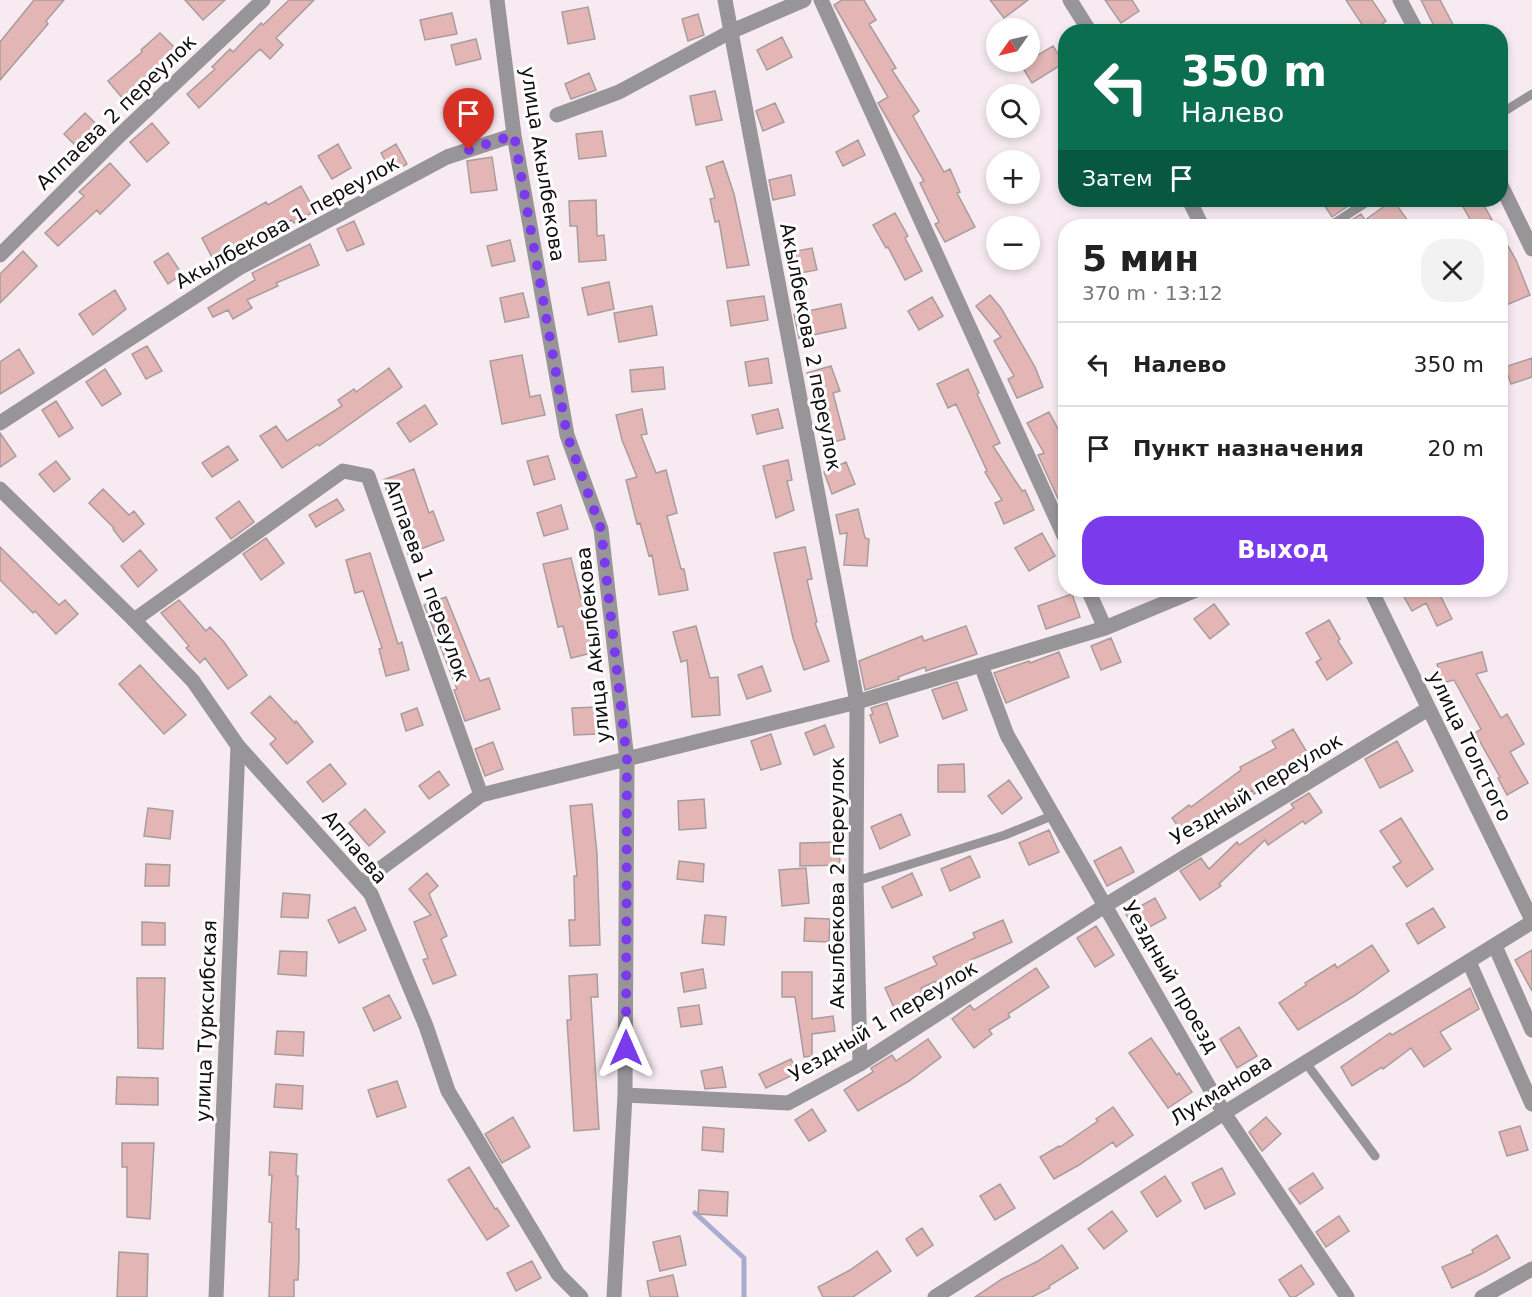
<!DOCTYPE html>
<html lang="ru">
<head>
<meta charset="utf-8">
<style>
  :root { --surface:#fff; --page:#f2f2f2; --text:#222; --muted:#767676; --line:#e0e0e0; --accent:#7c3aed }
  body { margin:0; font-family:"DejaVu Sans",sans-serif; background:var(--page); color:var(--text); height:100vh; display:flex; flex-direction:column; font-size:22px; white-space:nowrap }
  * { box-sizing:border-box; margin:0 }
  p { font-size:20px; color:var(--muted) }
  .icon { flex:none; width:33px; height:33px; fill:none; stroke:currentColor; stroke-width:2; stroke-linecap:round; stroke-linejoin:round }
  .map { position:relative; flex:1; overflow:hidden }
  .side { position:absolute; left:1058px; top:219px; width:450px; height:378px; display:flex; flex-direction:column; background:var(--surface); border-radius:24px; box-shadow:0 3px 9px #0003 }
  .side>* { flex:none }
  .guide { position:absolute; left:1058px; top:24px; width:450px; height:183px; border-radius:24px; box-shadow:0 3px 9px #0003; background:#0b6e4f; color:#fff; overflow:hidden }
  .needle { width:39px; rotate:236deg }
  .controls { position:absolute; left:986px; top:18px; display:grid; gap:12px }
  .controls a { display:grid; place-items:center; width:54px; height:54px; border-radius:50%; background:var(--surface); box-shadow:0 3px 9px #0003; font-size:30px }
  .pin { position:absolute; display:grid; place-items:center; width:51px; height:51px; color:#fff; margin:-62px -26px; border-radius:50% 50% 50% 0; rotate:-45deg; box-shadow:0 0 6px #0007 }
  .pin .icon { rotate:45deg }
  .me { position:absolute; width:66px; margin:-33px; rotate:0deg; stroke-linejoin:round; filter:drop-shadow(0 0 4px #0008) }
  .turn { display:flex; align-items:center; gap:21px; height:126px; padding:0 24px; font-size:27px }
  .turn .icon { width:78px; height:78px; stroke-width:2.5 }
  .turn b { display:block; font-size:42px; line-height:51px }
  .then { display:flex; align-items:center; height:57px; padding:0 24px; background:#0003; gap:12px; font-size:22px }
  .round { display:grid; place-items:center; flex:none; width:63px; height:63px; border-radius:24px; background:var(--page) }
  .headline { display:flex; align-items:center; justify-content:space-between; height:102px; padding:0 24px }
  h1 { font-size:36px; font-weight:700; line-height:45px }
  .primary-button { display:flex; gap:12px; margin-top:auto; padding:12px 24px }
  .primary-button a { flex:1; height:69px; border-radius:24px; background:var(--accent); color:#fff; font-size:24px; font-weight:700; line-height:69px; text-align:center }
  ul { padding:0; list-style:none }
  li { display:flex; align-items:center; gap:18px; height:84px; padding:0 24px; border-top:2px solid var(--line) }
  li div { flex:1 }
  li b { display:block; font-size:22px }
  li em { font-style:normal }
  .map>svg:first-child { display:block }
</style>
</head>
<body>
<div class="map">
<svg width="1532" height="1297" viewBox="0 0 1532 1297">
  <rect width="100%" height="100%" fill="#f7ebf1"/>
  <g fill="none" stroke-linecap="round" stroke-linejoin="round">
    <path stroke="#a9abd0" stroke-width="5" d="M695,1213L744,1258V1297"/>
  </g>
  <path fill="#e3b5b5" stroke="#a99c9c" stroke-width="1.5" d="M34,0H64L46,21L48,24L0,80V42Z
    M185,0H225L203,20Z
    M289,0H314L276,38L283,45L270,59L260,49L199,108L187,94L215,69L212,67L230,49L233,52L261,23L263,25Z
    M842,0H864L876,20L869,24L896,68L892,70L919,111L913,116L944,172L950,169L960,192L957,193L975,227L945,242L935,224L939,222L920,183L924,181L878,103L888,97L834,5Z
    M990,0H1028L1004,18Z
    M1105,0H1132L1139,11L1121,23Z
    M1346,0H1372L1386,21L1371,32H1367Z
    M1421,0H1440L1457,32H1437Z
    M588,7L595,39L568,44L562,12Z
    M452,13L457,34L425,40L420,20Z
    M698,14L704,35L688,41L682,19Z
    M160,33L179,52L124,100L108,81L142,52L141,50Z
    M782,37L792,57L767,70L757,50Z
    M476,39L481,59L456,65L451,45Z
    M1053,46L1064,63L1032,83L1021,65Z
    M589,73L596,90L571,99L565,84Z
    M715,91L722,120L696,125L690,96Z
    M478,97L484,119L469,123L464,101Z
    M775,103L784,122L763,131L756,111Z
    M85,113L98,126L77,147L64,134Z
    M152,123L169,143L147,162L130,142Z
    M602,131L606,156L579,159L576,134Z
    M858,140L865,155L843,166L836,152Z
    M338,144L351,168L332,179L318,156Z
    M396,144L407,164L392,173L381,153Z
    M492,157L497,190L471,193L467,161Z
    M723,161L734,194L749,265L727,268L719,221L715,222L710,199L715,198L706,167Z
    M110,163L130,185L100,214L97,210L58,246L45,233L84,196L79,192Z
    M791,175L795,195L773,200L769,180Z
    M301,186L315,211L294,223L292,220L258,240L257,238L214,261L202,238L266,202L268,205Z
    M596,200L597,236L604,235L606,260L579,262L577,226H570L569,201Z
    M1321,200H1352L1354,202L1332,217Z
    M1393,200L1408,221L1400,226H1342L1361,214L1365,220Z
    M1459,200H1481L1492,220L1481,226H1474Z
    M895,213L908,236L905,238L922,271L905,280L888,247L886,248L873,225Z
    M354,221L364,244L347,251L337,229Z
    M1500,232L1516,260L1530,295L1504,306L1500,297Z
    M510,240L515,261L492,266L487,246Z
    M310,244L319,265L276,283L278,286L247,300L252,308L233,319L228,310L213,317L208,308L255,280L252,273Z
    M812,248L817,270L790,275L786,253Z
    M23,251L37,266L0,303V274Z
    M168,253L182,274L168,284L154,262Z
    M609,282L614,309L588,315L582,288Z
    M115,290L126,309L93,335L79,314Z
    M523,293L529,317L505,322L500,298Z
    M990,295L1001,308L1035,367L1043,387L1017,398L1008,379L1014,376L994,341L1001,337L976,306Z
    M764,296L768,320L731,326L727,301Z
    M932,297L943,316L919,330L908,311Z
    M841,304L846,328L799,338L794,314Z
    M652,306L657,335L619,342L614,313Z
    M147,346L162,371L146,379L132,354Z
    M19,349L34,373L0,394V362Z
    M522,355L530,397L540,395L545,415L502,424L490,361Z
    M768,358L772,383L749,386L745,362Z
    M1532,358V377L1511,384L1505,367Z
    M831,366L840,391L833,393L845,439L822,445L817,423L823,421L807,373Z
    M663,367L665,389L632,392L630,370Z
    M389,368L402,387L319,446L318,444L282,468L260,436L276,426L287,441L342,406L338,400L354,389L356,392Z
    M105,369L121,394L102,406L86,382Z
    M968,369L979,393L977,394L1000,443L993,446L1022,491L1025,490L1034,510L1004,524L995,503L1002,500L985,472L987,471L956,404L948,408L937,384Z
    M56,401L73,428L59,437L42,410Z
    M425,405L437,424L410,442L397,423Z
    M642,409L647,434L641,435L656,473L666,470L677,513L667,516L681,569H684L688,590L659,595L652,555L649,556L640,523L637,524L626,480L637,477L622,440L616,415Z
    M778,409L783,428L757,434L752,415Z
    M1049,412L1065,442V514L1038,455L1044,453L1027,423Z
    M0,433L16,456L0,467Z
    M228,446L238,460L212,477L202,463Z
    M548,456L555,479L534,485L527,461Z
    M788,460L792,480L787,481L794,510L776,518L763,466Z
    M56,461L70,479L54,492L39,474Z
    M846,462L855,484L832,494L824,472Z
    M414,469L429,513L433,511L444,540L408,554L383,480Z
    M103,489L129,515L134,511L144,524L123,542L113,529L114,528L89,503Z
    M337,499L344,510L316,527L309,515Z
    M239,501L254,522L231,539L216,518Z
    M561,505L568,529L544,536L537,513Z
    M858,509L865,538L869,539L867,566L844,565L847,533L840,534L836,515Z
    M1042,533L1055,556L1029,571L1015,548Z
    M266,538L284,563L261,580L243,554Z
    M0,547L59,605L65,600L78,614L56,634L35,611L33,613L0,580Z
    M805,547L812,579L807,580L817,622L815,623L829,661L804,670L793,638L774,553Z
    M140,550L157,570L138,587L121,566Z
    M370,553L398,644L402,642L409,670L386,676L379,649L382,648L363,591L355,593L346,560Z
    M571,558L581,599L584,598L589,618L596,652L571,658L563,626L558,627L543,564Z
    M1400,590H1451L1440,595L1452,619L1437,626L1426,603L1412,611Z
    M1072,594L1080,617L1046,629L1038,606Z
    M446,597L480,681L489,678L500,709L465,721L454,690L457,689L424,605Z
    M179,600L206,631L210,627L224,642L247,675L228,689L205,658L200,663L186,648L189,646L161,613Z
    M1214,604L1229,624L1210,639L1194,619Z
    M1329,620L1340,639L1338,641L1352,663L1327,680L1316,662L1321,659L1306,633Z
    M696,626L710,678L718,677L720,715L692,717L687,660L681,662L673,632Z
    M966,626L977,654L926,671L925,667L898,677L899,679L865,690L859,661L922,636L924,641Z
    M1111,638L1121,662L1101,670L1091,646Z
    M1059,652L1069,677L1006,703L994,673L1029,661L1030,663Z
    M1482,652L1487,671L1476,674L1501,718L1507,714L1524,744L1510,752L1528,783L1507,795L1498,778L1500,777L1475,733L1481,729L1454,680L1442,683L1437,664Z
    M140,665L186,715L164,734L119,684Z
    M762,666L771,691L747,699L738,675Z
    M957,682L967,710L943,719L932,690Z
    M270,696L295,723L296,721L313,742L287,764L270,744L276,739L251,713Z
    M887,703L898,736L880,743L870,715L873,714L871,708Z
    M598,707L599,734L574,735L572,708Z
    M417,708L423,725L406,731L401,714Z
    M825,725L834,747L814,755L805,733Z
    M1293,729L1311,759L1277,780L1278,781L1254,794L1252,790L1221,812L1220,810L1184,835L1172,818L1189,805L1191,807L1241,770L1240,767L1276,748L1272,741Z
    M771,734L781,764L761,770L751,741Z
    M1397,741L1413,771L1380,788L1365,759Z
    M493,742L503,769L485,776L475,749Z
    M330,764L346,784L323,802L307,782Z
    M964,764L965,792H938V765Z
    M439,771L449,785L429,799L419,786Z
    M1009,780L1022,798L1002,814L988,796Z
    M1309,793L1322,812L1305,824L1303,821L1268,845L1265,840L1219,884L1221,886L1200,900L1180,871L1201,858L1209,869L1237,842L1239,845L1294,808L1291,804Z
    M704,799L706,828L679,830L678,801Z
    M592,804L597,854L600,945L570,946L569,920H575L574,876H577L570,806Z
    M148,808L173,811L170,839L144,836Z
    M365,809L385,832L369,846L349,823Z
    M901,814L910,835L880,849L871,827Z
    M1401,818L1433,869L1407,887L1393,867L1401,862L1380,831Z
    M1049,830L1059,852L1029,865L1019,843Z
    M839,842L840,865L800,866V843Z
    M1121,847L1134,872L1107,886L1094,861Z
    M970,856L980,877L950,891L941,869Z
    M679,861L704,864L703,882L677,879Z
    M146,864L170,865L169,886H145Z
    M806,868L809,903L782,906L779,870Z
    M427,873L438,886L429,894L447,936L441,939L456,975L433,984L423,960L428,958L414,922L431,915L409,889Z
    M912,873L922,895L892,908L882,887Z
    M283,893L310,895L308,918L281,917Z
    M1155,898L1166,918L1137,934L1126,914Z
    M355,907L366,930L339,943L328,920Z
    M1433,908L1445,927L1418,944L1406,924Z
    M705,915L726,917L724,945L702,943Z
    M805,918L830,919L829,942L804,941Z
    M1003,920L1012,942L971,960L973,965L921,988L925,997L895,1010L885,988L937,965L933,957L975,938L973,933Z
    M142,922L165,923V945H142Z
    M1096,926L1114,955L1095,967L1077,938Z
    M1372,945L1389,971L1354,996L1298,1030L1279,1003L1306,985L1305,983L1335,964L1337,968Z
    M1532,950V991L1515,960Z
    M280,951L307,952L306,976L278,974Z
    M1036,968L1049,987L1008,1014L1010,1017L989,1030L992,1034L974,1048L952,1019L970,1005L974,1010Z
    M703,969L706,988L684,992L681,973Z
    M782,972H812V1019L833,1016L835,1031L812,1034V1056L804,1057L795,997H782Z
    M597,974L598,997H591L599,1129L574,1131L567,1020H571L569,976Z
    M137,978H165L163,1049L138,1048Z
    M1470,988L1479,1009L1440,1032L1451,1049L1424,1067L1411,1048L1383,1069L1382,1067L1352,1086L1341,1067L1390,1033L1392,1035Z
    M389,995L401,1018L374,1031L363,1008Z
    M699,1005L702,1024L681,1027L678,1008Z
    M1239,1027L1257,1056L1237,1068L1220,1039Z
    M277,1031L304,1032L303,1056L275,1054Z
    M1151,1038L1177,1075L1179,1073L1192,1092L1168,1108L1129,1053Z
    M928,1039L941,1057L909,1081L858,1111L844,1090L873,1072L871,1068L892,1055L896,1061Z
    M791,1059L797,1073L766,1088L759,1074Z
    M722,1067L726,1087L705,1089L701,1071Z
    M117,1077L158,1078V1105L116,1104Z
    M397,1081L406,1107L377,1117L368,1090Z
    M276,1084L303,1086L302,1109L274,1107Z
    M1113,1107L1133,1135L1116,1147L1113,1142L1079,1165L1054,1179L1040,1157L1059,1146L1060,1147L1098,1121L1096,1119Z
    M812,1109L826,1131L809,1141L795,1120Z
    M513,1117L530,1147L502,1163L485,1134Z
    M1266,1117L1281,1134L1262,1151L1249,1132Z
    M1520,1126L1528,1150L1507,1156L1499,1132Z
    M703,1127L724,1129L723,1152L702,1150Z
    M122,1143H154L150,1219L127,1217V1167H122Z
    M270,1152L297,1154L296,1176H298L296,1229H299V1259L298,1280H294V1297H269L272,1223L269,1222L272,1175H269Z
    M469,1167L495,1209L497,1208L509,1226L487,1240L448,1180Z
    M1222,1168L1235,1194L1205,1209L1192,1183Z
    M1313,1173L1323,1188L1300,1204L1289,1189Z
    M1165,1176L1181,1201L1157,1217L1141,1192Z
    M1000,1184L1015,1208L995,1220L980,1196Z
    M699,1190L728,1192L727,1216L698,1214Z
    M1112,1211L1127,1231L1104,1249L1088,1229Z
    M1339,1216L1349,1231L1326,1247L1316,1232Z
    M922,1228L933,1245L917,1256L906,1239Z
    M1497,1235L1510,1258L1483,1273L1452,1288L1442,1267L1473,1253L1472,1250Z
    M680,1236L686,1265L660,1271L653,1242Z
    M1062,1245L1078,1268L1049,1286L1050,1288L1032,1297H975L1002,1279L1038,1261Z
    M877,1251L891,1271L853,1297H823L818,1287L850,1270Z
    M119,1252L148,1254L147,1297H117Z
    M532,1261L541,1278L516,1291L507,1273Z
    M1301,1265L1314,1284L1295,1297H1290L1279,1280Z
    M673,1275L678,1297H650L647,1281Z"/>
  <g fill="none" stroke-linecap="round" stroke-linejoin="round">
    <path stroke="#989599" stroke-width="9" d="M1500,114L1532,94
      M1330,226L1370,200
      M856,881L1005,835L1054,815
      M1306,1063L1375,1156"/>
    <path stroke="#989599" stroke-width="15" d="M497,0L514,135L567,435L601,529L627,760L625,1095L614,1297
      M725,0L857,702L856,881L860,1064
      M821,0L1065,538
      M1070,0L1090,32
      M1400,0L1417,32
      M557,115L619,92L730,32L804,0
      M1500,183L1532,249
      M1189,200L1202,226
      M0,255L120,135L263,0
      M0,423L239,268L447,157L514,135
      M1088,590L1105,628
      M1371,590L1532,920
      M134,620L343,471L368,476L481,795
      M981,665L1007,735L1224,1113L1347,1297
      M362,882L481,795L857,702L1105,628L1196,590
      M1495,946L1532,1030
      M1469,962L1532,1104
      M625,1095L788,1103L860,1064L1106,905L1428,709
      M216,1297L238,746
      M1482,1297L1532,1269"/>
    <path stroke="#989599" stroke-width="15" d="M0,489L134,620L193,681L238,746L371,894L426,1026L448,1091L558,1274L581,1297
      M935,1297L1224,1113L1532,922"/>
  </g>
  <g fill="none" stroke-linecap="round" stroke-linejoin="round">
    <path stroke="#7c3aed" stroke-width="10" stroke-dasharray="0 18" d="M469,150L514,135L567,435L601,529L627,760L626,1048"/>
  </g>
  <g text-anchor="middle" stroke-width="6" stroke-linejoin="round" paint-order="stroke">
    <g font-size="20" fill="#120f10" stroke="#fff">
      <text transform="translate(116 112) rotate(-44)" y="7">Аппаева 2 переулок</text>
      <text transform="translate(543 164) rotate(81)" y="7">улица Акылбекова</text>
      <text transform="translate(287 222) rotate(-29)" y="7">Акылбекова 1 переулок</text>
      <text transform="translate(811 347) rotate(79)" y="7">Акылбекова 2 переулок</text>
      <text transform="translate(427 580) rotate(70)" y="7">Аппаева 1 переулок</text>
      <text transform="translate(593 645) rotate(-96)" y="7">улица Акылбекова</text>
      <text transform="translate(1470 746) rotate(64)" y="7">улица Толстого</text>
      <text transform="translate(1256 789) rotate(-31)" y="7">Уездный переулок</text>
      <text transform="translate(355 847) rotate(50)" y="7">Аппаева</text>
      <text transform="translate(837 883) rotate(-90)" y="7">Акылбекова 2 переулок</text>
      <text transform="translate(1171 977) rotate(60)" y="7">Уездный проезд</text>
      <text transform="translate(206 1021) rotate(-88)" y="7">улица Турксибская</text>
      <text transform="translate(883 1021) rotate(-31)" y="7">Уездный 1 переулок</text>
      <text transform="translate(1221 1090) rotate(-32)" y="7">Лукманова</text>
    </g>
  </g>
</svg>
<div class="controls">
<a><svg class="needle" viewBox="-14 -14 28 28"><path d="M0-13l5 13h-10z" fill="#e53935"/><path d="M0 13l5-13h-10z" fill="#767676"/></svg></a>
<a><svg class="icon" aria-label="search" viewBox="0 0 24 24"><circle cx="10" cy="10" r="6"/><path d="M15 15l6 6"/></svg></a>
<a>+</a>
<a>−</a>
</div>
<div class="pin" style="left:469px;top:150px;background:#d93025"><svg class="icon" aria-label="arrive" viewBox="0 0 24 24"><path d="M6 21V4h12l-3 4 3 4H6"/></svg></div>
<svg class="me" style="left:626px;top:1048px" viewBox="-20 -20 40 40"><path d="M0-17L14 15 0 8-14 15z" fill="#7c3aed" stroke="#fff" stroke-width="4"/></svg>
<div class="guide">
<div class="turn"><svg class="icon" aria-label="left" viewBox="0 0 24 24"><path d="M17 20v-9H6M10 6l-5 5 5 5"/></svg><div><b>350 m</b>Налево</div></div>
<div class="then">Затем<svg class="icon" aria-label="arrive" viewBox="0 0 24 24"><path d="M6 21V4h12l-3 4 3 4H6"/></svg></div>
</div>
<section class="side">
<div class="headline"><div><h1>5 мин</h1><p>370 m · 13:12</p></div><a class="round"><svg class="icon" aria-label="close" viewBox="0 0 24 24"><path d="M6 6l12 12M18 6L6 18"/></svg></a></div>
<ul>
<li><svg class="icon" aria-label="left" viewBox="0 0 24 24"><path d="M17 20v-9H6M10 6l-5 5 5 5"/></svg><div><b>Налево</b></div><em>350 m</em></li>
<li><svg class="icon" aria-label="arrive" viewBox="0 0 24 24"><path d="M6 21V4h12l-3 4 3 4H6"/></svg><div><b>Пункт назначения</b></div><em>20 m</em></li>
</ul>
<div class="primary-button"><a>Выход</a></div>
</section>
</div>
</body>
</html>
